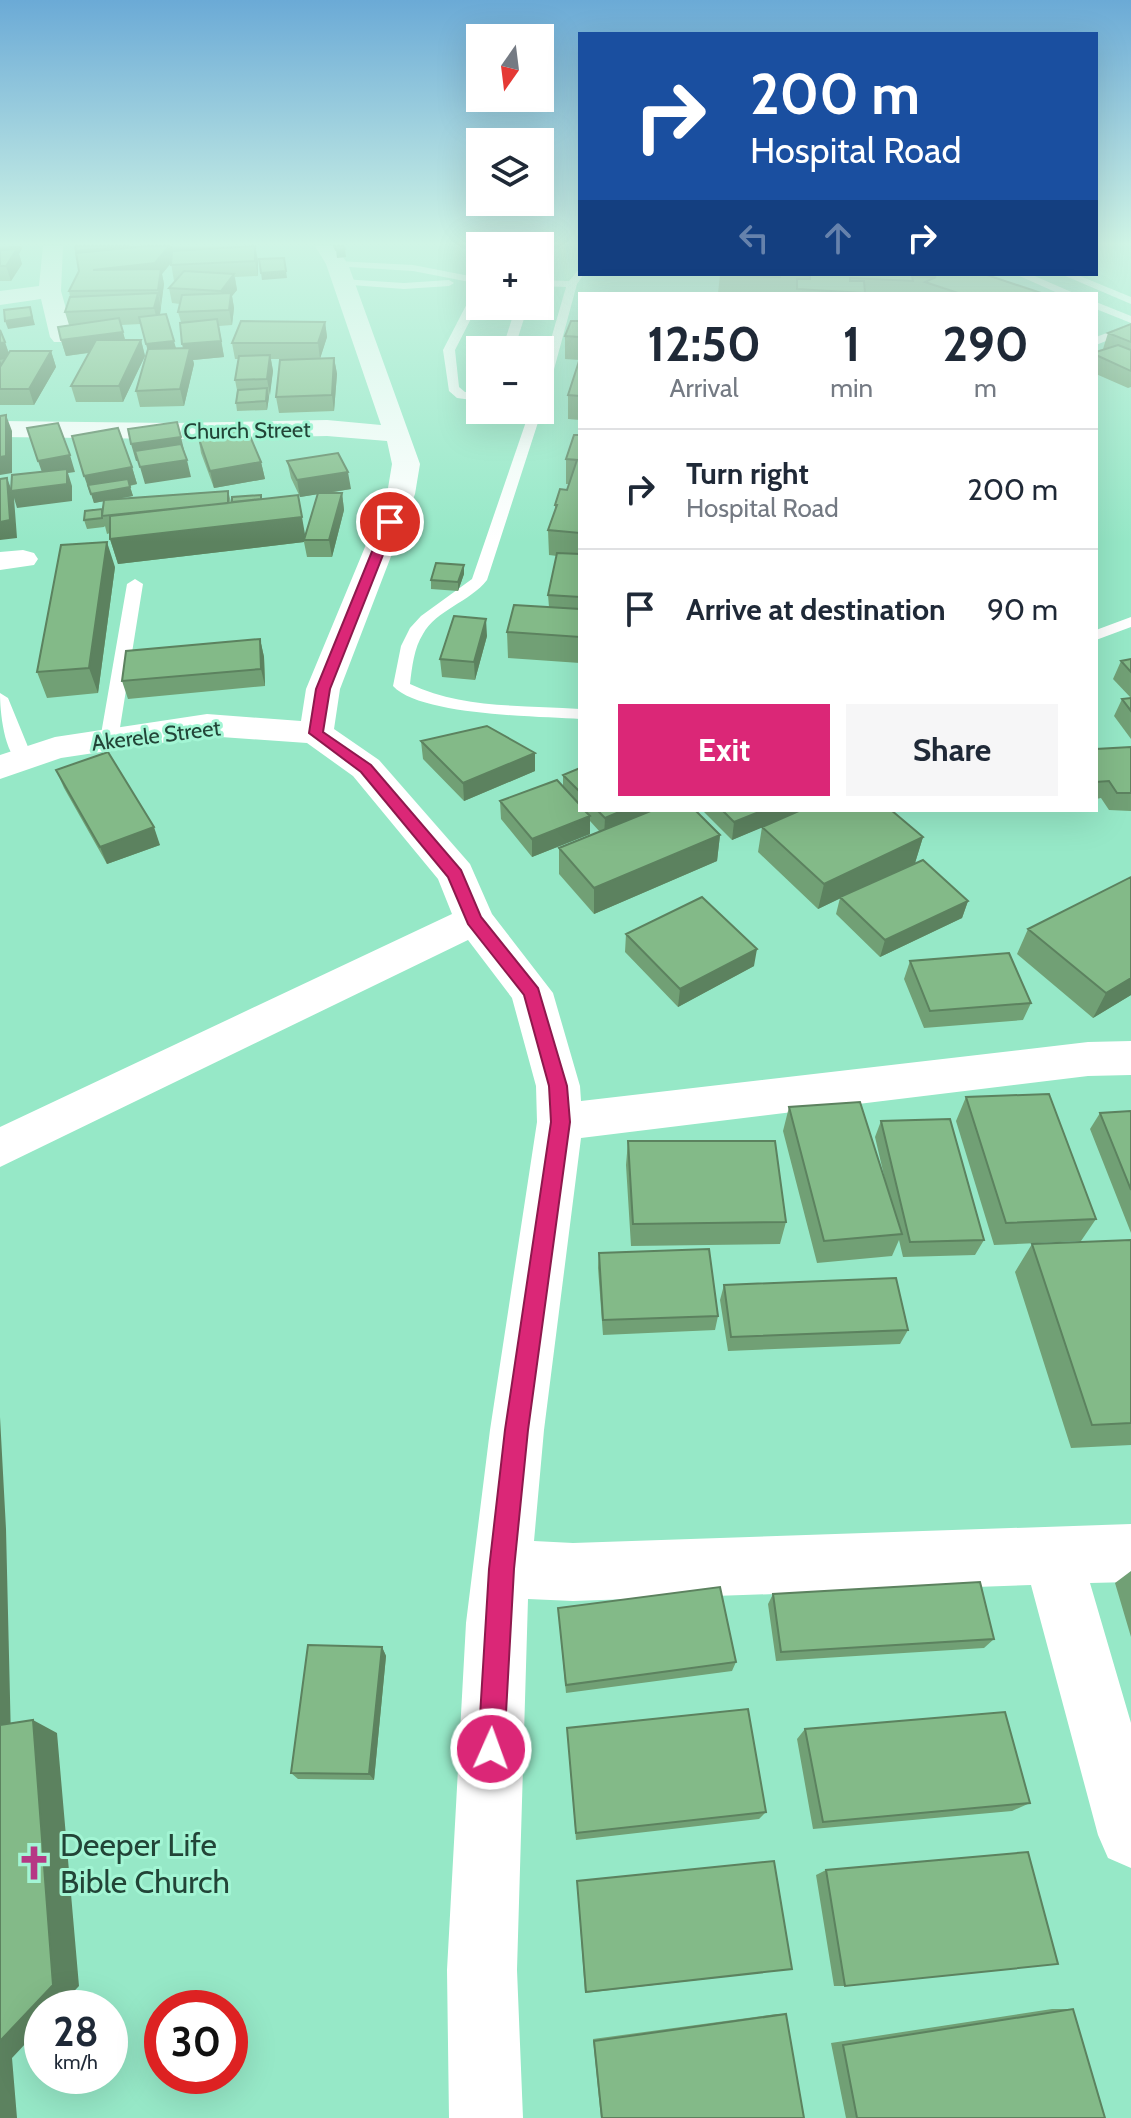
<!DOCTYPE html>
<html lang="en">
<head>
<meta charset="utf-8">
<style>
  :root { --surface:#fff; --page:#f6f6f7; --text:#1f2937; --muted:#747a83; --line:#e0e1e3; --accent:#db2777 }
  body { margin:0; font-family:Cabin,sans-serif; background:var(--page); color:var(--text); height:100vh; display:flex; flex-direction:column; font-size:30px; white-space:nowrap }
  * { box-sizing:border-box; margin:0 }
  p { font-size:26px; color:var(--muted) }
  .icon { flex:none; width:44px; height:44px; fill:none; stroke:currentColor; stroke-width:2; stroke-linecap:round; stroke-linejoin:round }
  .map { position:relative; flex:1; overflow:hidden }
  .details { position:absolute; left:578px; top:292px; width:520px; height:520px; display:flex; flex-direction:column; background:var(--surface); border-radius:0px; box-shadow:0 8px 32px #0002 }
  .details>* { flex:none }
  .hud { position:absolute; left:578px; top:32px; width:520px; height:244px; border-radius:0px; box-shadow:0 8px 32px #0002; background:#1a4fa0; color:#fff; overflow:hidden }
  .needle { width:52px; rotate:194deg }
  .buttons { position:absolute; left:466px; top:24px; display:grid; gap:16px }
  .buttons a { display:grid; place-items:center; width:88px; height:88px; border-radius:0px; background:var(--surface); box-shadow:0 8px 32px #0002; font-size:40px }
  .speed { position:absolute; left:24px; top:1990px; display:flex; gap:16px; font-size:40px; font-weight:700; text-align:center }
  .speed>* { display:grid; place-content:center; width:104px; height:104px; border-radius:50%; background:var(--surface); box-shadow:0 8px 32px #0002; line-height:1 }
  .speed small { font-size:20px; font-weight:400 }
  .speed .limit { border:12px solid #d22; background:#fff; color:#111 }
  .pin { position:absolute; display:grid; place-items:center; width:68px; height:68px; color:#fff; margin:-34px; border:4px solid #fff; border-radius:50%; box-shadow:0 2px 8px #0007 }
  .me { position:absolute; width:88px; margin:-44px; rotate:2deg; stroke-linejoin:round; filter:drop-shadow(0 0 6px #0008) }
  .turn { display:flex; align-items:center; gap:28px; height:168px; padding:0 40px; font-size:36px }
  .turn .icon { width:104px; height:104px; stroke-width:2.5 }
  .turn b { display:block; font-size:56px; line-height:68px }
  .lanes { display:flex; align-items:center; height:76px; padding:0 40px; background:#0003; justify-content:center; gap:40px; direction:ltr }
  .lanes .off { opacity:.35 }
  .eta { display:flex; justify-content:space-evenly; align-items:center; height:136px; text-align:center }
  .eta b { font-size:48px; font-weight:700; line-height:56px }
  .button { display:flex; gap:16px; margin-top:auto; padding:16px 40px }
  .button a { flex:1; height:92px; border-radius:0px; background:var(--accent); color:#fff; font-size:32px; font-weight:700; line-height:92px; text-align:center }
  .button a+a { background:var(--page); color:var(--text) }
  ul { padding:0; list-style:none }
  li { display:flex; align-items:center; gap:24px; height:120px; padding:0 40px; border-top:2px solid var(--line) }
  li div { flex:1 }
  li b { display:block; font-size:30px }
  li em { font-style:normal }
  .map>svg:first-child { display:block }
</style>
</head>
<body>
<div class="map">
<svg width="1131" height="2118" viewBox="0 0 1131 2118">
  <rect width="100%" height="100%" fill="#96e8c7"/>
  <g fill="none" stroke-linecap="round" stroke-linejoin="round">
    <path fill="#fff" fill-rule="evenodd" d="M337,261L413,265L480,278V284L413,271L333,266V262Z
      M580,268V274H584L577,284L546,399L540,403V377L566,287L540,286V280L569,281Z
      M1015,274H1030L1076,294H1060Z
      M1075,274L1131,297V304L1063,275Z
      M342,279L404,283L449,280L454,283L449,286L404,289L338,284L337,282Z
      M480,287V301L455,350L459,387L465,392L480,393V401L457,398L449,391L443,350L474,290Z
      M1096,302L1131,316V323L1096,309Z
      M516,306H528L514,350H502Z
      M1131,324V331L1096,345V337Z
      M541,407L542,410L487,580C470,602 436,610 423,634C414,648 412,667 410,684C461,709 525,705 580,709V719C538,716 421,716 393,686L401,646L410,628L421,616L472,579L530,410H540Z
      M135,579L143,584L118,740L109,745L100,740L127,584Z
      M1131,617V627L1096,640V630Z
      M0,693L8,698L33,759L30,763L24,765C4,759 0,711 0,693Z"/>
    <path fill="#fff" fill-rule="evenodd" d="M43,246H63L61,291L74,337L70,342H54L50,337L41,299L0,305V291L39,286Z
      M315,246H335L348,264L420,464L415,494L340,689L334,729L379,760L470,864L492,914L553,993L580,1086L581,1101L1088,1042L1131,1041V1075L1088,1076L581,1138L544,1430L534,1541L573,1543L1131,1524V1582L1090,1583L1131,1723V1868L1108,1858L1098,1835L1031,1585L573,1601L528,1599L517,1970L523,2118H449L447,1970L466,1623L490,1430L537,1122L536,1086L512,998L468,940L0,1167V1127L452,914L438,879L353,776L307,743L207,736L61,758L0,779V755L55,737L207,714L301,721L306,689L387,494L392,464L387,441L327,436L173,439L0,437V421L173,423L327,420L381,425L326,264Z
      M23,550L34,553L38,559L34,565L0,570V552Z"/>
  </g>
  <path fill="#71a075" fill-rule="evenodd" d="M0,246H21L22,248L19,254L22,264L11,281H0Z
    M172,246H255L258,261V276L235,277L237,290L232,296L234,308L232,325L219,326L224,357L193,360L194,364L184,406L140,407L136,391L148,350L141,324L121,325L125,340H141L145,356L123,402H76L71,386L89,353L66,356L61,340L69,325L65,312L70,297L69,291L173,251ZM171,263L174,281L176,280L169,288L172,303L180,304L178,312L181,322L183,348H176L160,315L164,284L162,274Z
    M720,274H984L1044,294H718Z
    M580,321V420L568,419V395L580,360L565,359V336Z
    M325,322L327,337L320,358H334L337,374L334,411L279,413L276,397L293,359H271L273,371L267,410L237,411L236,403L237,390L235,380L239,359H235L232,343Z
    M1131,324V387L1128,388L1096,374V352L1105,349H1103L1108,333Z
    M0,330L9,353L51,351L56,367L34,405H0Z
    M580,435V663L508,658L507,632L549,607L548,595L557,556L549,555L548,530L555,512V505L567,490L569,484H566V459Z
    M198,436L261,462L265,479L214,488L201,453Z
    M287,461L351,489L328,493H342L344,510L332,557H307L304,542L118,564L110,539V533L107,534L105,526L104,527L87,529L84,520L102,509L104,501L94,503L91,492L90,493L132,467L137,484L130,486L133,496L116,499L228,491L231,502L262,499L305,535L318,494L300,497L291,478Z
    M464,565V574L458,591L431,589V580Z
    M115,567L98,693L47,698L37,672Z
    M487,636L475,680L442,677L440,659Z
    M260,639L264,657L265,686L128,699L122,681Z
    M1131,659V739L1114,716L1122,699L1131,698L1113,679L1121,661Z
    M421,741L535,753V771L464,801L423,759Z
    M1131,747V811L1109,810L1101,798L1096,799V749Z
    M580,768V810H695L720,835L717,861L594,914L559,874V848L600,832L590,821V834L532,857L501,819L500,801L563,787V775Z
    M56,770L160,845L107,864L64,788Z
    M702,810H891L923,837L915,863L889,875L968,901L962,918L880,957L836,914L840,898L818,909L758,852L762,827L732,840Z
    M1028,929L1131,995L1093,1018L1017,954Z
    M626,934L754,966L678,1007L625,952Z
    M910,961L1031,1003L1023,1020L924,1028L904,979Z
    M966,1097L1096,1219L1081,1241L994,1245L956,1121Z
    M789,1107L886,1184L875,1137L881,1121L984,1240L975,1255L903,1257L899,1240L892,1256L817,1263L783,1131Z
    M1131,1111V1233L1090,1129L1100,1113Z
    M628,1141L786,1222L780,1244L631,1246L626,1165Z
    M1131,1240V1445L1071,1448L1015,1272L1032,1244Z
    M599,1253L718,1316L715,1330L603,1335L598,1268Z
    M724,1285L908,1330L900,1344L728,1351L720,1300Z
    M1131,1571V1637L1115,1583Z
    M773,1594L994,1639L984,1648L776,1661L768,1604Z
    M558,1608L736,1662L732,1671L566,1693Z
    M382,1647L386,1656L374,1780L298,1779L291,1773Z
    M567,1728L766,1812L759,1819L576,1840Z
    M805,1729L1030,1803L1012,1811L813,1829L797,1739Z
    M826,1870L845,1986H834L816,1875Z
    M577,1881L792,1969L585,1993Z
    M1052,2009H1073L1105,2118H846L831,2043Z
    M777,2014H786L804,2118H601L593,2039Z"/>
  <path fill="#5c825f" d="M9,246H21L22,248L19,254L22,264L11,281L6,266L12,257Z
    M87,246H172L175,258L162,274L164,284L161,305L158,290L80,266L76,251Z
    M255,246L258,261V276L255,261Z
    M345,249L346,257L337,258L336,250Z
    M286,271L287,278L262,280L261,273Z
    M234,274L237,290L232,296L234,308L232,325L229,310L224,307L221,291Z
    M158,293L161,308L158,323L154,308Z
    M30,307L35,325L8,329L5,321Z
    M217,319L224,357L193,360L194,364L184,406L180,389L186,360L182,344Z
    M325,322L327,337L320,359L318,343Z
    M123,332L127,347L66,356L61,340Z
    M141,340L145,356L123,402L119,386Z
    M174,341L178,356L150,360L146,344Z
    M5,342L10,358L0,360L2,365L0,372V343Z
    M51,351L56,367L34,405L29,389Z
    M270,355L273,371L270,395L267,379Z
    M334,358L337,374L334,411L332,395Z
    M267,388L269,397L267,410L266,401Z
    M6,415L12,431V473L0,475V457Z
    M181,437L185,454L136,461L131,444Z
    M70,455L75,472L68,473L72,486V501L17,508L14,498L17,538L0,540V522L7,478L12,491L44,478L38,461Z
    M187,460L191,477L145,484L140,467Z
    M261,462L265,479L214,488L210,471Z
    M132,467L137,484L90,493L84,476Z
    M348,472L351,489L300,497L297,480Z
    M130,487L133,496L94,503L91,494Z
    M342,493L344,510L332,557L329,540Z
    M302,517L306,540H304V542L118,564L110,539Z
    M107,542L115,567L98,693L89,668Z
    M464,565V574L458,591V582Z
    M486,619L487,636L475,680L474,662Z
    M260,639L264,657L265,686L261,669Z
    M535,753V771L464,801L463,783Z
    M624,810H666L604,836L605,818Z
    M764,810H804L732,840L734,822Z
    M590,816V834L532,857V839Z
    M154,827L160,845L107,864L100,847Z
    M720,835L717,861L594,914V888Z
    M923,837L915,863L818,909L824,884Z
    M968,901L962,918L880,957L885,940Z
    M757,949L754,966L678,1007L680,989Z
    M1131,978V995L1093,1018L1106,993Z
    M0,1417L6,1529L11,1740L0,1734Z
    M382,1647L386,1656L374,1780L369,1774Z
    M33,1720L57,1733L79,1986L58,2008H42V2026L12,2058L17,2118H0V2041Z"/>
  <path fill="#83ba88" stroke="#5c825f" stroke-width="2" d="M75,246H129L76,251Z
    M147,246H169L155,263L93,270L161,269L158,290L69,291L79,271L76,253Z
    M255,246V261L171,265L172,251Z
    M334,246H343L345,249L336,250Z
    M17,249L6,266H0V250Z
    M284,258L286,271L261,273L259,259Z
    M184,271L234,274L221,291L169,288Z
    M733,274H780V277L733,275Z
    M798,274H984L1044,294H961L925,282L936,277L912,276L913,281L850,278V281H864L865,293L797,289V279H810V276L798,275Z
    M158,293L154,308L65,312L70,297Z
    M231,293L229,310L178,312L182,295Z
    M30,307L32,317L5,321L4,310Z
    M166,314L174,341L146,344L139,317Z
    M119,318L123,332L61,340L58,327Z
    M217,319L221,341L182,344L180,323Z
    M241,321L325,322L318,343H232Z
    M571,321H580V337L565,336Z
    M1131,324V342L1108,333Z
    M0,330L5,342L0,343Z
    M96,340H141L119,386H71Z
    M1118,345L1131,350V371L1096,355V352Z
    M190,348L180,389L136,391L148,349Z
    M10,351H51L29,389H0V367Z
    M270,355L267,379L235,380L239,356Z
    M334,358L332,395L276,397L280,360Z
    M580,358V396L568,395Z
    M267,388L266,401L236,403L238,390Z
    M6,415V456L0,457V416Z
    M177,422L181,437L131,444L128,429Z
    M58,423L70,455L38,461L27,428Z
    M118,428L132,467L84,476L72,436Z
    M247,429L261,462L210,471L198,436Z
    M574,435H580V533L548,530L557,505H555L560,489L567,490L577,460L566,459Z
    M181,444L187,460L140,467L135,451Z
    M338,453L348,472L297,480L287,461Z
    M67,469V484L11,491L12,475Z
    M7,478L10,520L0,522V479Z
    M128,479L130,487L91,494L88,485Z
    M228,491V503L102,516L104,500Z
    M318,493H342L329,540H304Z
    M261,495V499L232,502V497Z
    M298,495L302,517L110,539V516Z
    M102,509V518L84,520L85,511Z
    M107,542L89,668L37,672L61,545Z
    M557,553L580,554V597L548,595Z
    M436,563L464,565L458,582L431,580Z
    M514,605L580,609V637L507,632Z
    M454,616L486,619L474,662L440,659Z
    M260,639L261,669L122,681L126,651Z
    M1131,659V672L1121,661Z
    M1131,698V711L1122,699Z
    M487,726L535,753L463,783L421,741Z
    M1131,747V793H1117L1109,781L1096,782V749Z
    M108,752L154,827L100,847L56,770Z
    M580,768V792L563,775Z
    M557,780L580,805V810H584L590,816L532,839L500,801Z
    M597,810H624L605,818Z
    M653,810H695L720,835L594,888L559,848Z
    M722,810H764L734,822Z
    M801,810H891L923,837L824,884L762,827Z
    M923,860L968,901L885,940L840,897Z
    M1131,877V978L1106,993L1028,929Z
    M702,897L757,949L680,989L626,934Z
    M1009,953L1031,1003L930,1011L910,961Z
    M1049,1094L1096,1219L1006,1223L966,1097Z
    M860,1102L902,1234L824,1241L789,1107Z
    M1131,1111V1190L1100,1113Z
    M950,1119L984,1240L910,1242L881,1121Z
    M628,1141H775L786,1222L633,1224Z
    M1131,1240V1423L1092,1425L1032,1244Z
    M709,1249L718,1316L603,1320L599,1253Z
    M896,1278L908,1330L731,1337L724,1285Z
    M980,1582L994,1639L781,1652L773,1594Z
    M720,1587L736,1662L566,1685L558,1608Z
    M308,1645L382,1647L369,1774L291,1773Z
    M748,1709L766,1812L576,1833L567,1728Z
    M1005,1712L1030,1803L823,1822L805,1729Z
    M33,1720L53,1985L0,2041V1725Z
    M1028,1852L1058,1964L845,1986L826,1870Z
    M774,1861L792,1969L586,1992L577,1881Z
    M1073,2009L1105,2118H857L843,2045Z
    M786,2014L804,2118H602L594,2041Z"/>
  <linearGradient id="sky" x2="0" y2="1"><stop stop-color="#6baad6"/><stop offset="0.45" stop-color="#d0f5e6"/><stop offset="1" stop-color="#d0f5e6" stop-opacity="0"/></linearGradient>
  <rect width="1131" height="542" fill="url(#sky)"/>
  <path fill="#db2777" stroke="#8e194d" stroke-width="2" d="M390,519L396,522L330,689L323,732L371,765L461,870L481,917L538,988L567,1086L570,1122L528,1430L514,1569L504,1749L501,1759L491,1763L482,1759L478,1749L489,1569L505,1430L551,1122L549,1086L524,995L468,924L448,877L361,772L309,733L316,689L384,522Z"/>
  <defs>
    <g id="church-bare" transform="scale(2.76)"><path d="M-1.2-6h2.4v3.5h3.3v2.4h-3.3V6h-2.4V-.1h-3.3v-2.4h3.3Z" fill="#b63885" stroke="#a3f5d4" stroke-width="2.5" paint-order="stroke"/></g>
  </defs>
  <g fill-rule="evenodd">
    <use href="#church-bare" x="34" y="1863"/>
  </g>
  <g text-anchor="middle" stroke-width="6" stroke-linejoin="round" paint-order="stroke">
    <g font-size="22" fill="#224437" stroke="#a3f5d4">
      <text transform="translate(247 430) rotate(-1)" y="8">Church Street</text>
      <text transform="translate(156 735) rotate(-7)" y="8">Akerele Street</text>
    </g>
    <g font-size="32" fill="#224437" stroke="#a3f5d4" text-anchor="start">
      <text x="60" y="1856">Deeper Life<tspan x="60" dy="37">Bible Church</tspan></text>
    </g>
  </g>
</svg>
<div class="buttons">
<a><svg class="needle" viewBox="-14 -14 28 28"><path d="M0-13l5 13h-10z" fill="#e53935"/><path d="M0 13l5-13h-10z" fill="#747a83"/></svg></a>
<a><svg class="icon" aria-label="layers" viewBox="0 0 24 24"><path d="M12 4l9 5-9 5-9-5zM3 14l9 5 9-5"/></svg></a>
<a>+</a>
<a>−</a>
</div>
<div class="speed"><div>28<small>km/h</small></div><div class="limit">30</div></div>
<div class="pin" style="left:390px;top:522px;background:#d93025"><svg class="icon" aria-label="arrive" viewBox="0 0 24 24"><path d="M6 21V4h12l-3 4 3 4H6"/></svg></div>
<svg class="me" style="left:491px;top:1749px" viewBox="-20 -20 40 40"><circle r="17" fill="#db2777" stroke="#fff" stroke-width="3"/><path d="M0-11L8 9 0 5-8 9z" fill="#fff"/></svg>
<div class="hud">
<div class="turn"><svg class="icon" aria-label="right" viewBox="0 0 24 24"><path d="M7 20v-9h11M14 6l5 5-5 5"/></svg><div><b>200 m</b>Hospital Road</div></div>
<div class="lanes"><svg class="icon off" aria-label="left" viewBox="0 0 24 24"><path d="M17 20v-9H6M10 6l-5 5 5 5"/></svg><svg class="icon off" aria-label="ahead" viewBox="0 0 24 24"><path d="M12 20V5M6 11l6-6 6 6"/></svg><svg class="icon" aria-label="right" viewBox="0 0 24 24"><path d="M7 20v-9h11M14 6l5 5-5 5"/></svg></div>
</div>
<section class="details">
<div class="eta">
<div><b>12:50</b><p>Arrival</p></div>
<div><b>1</b><p>min</p></div>
<div><b>290</b><p>m</p></div>
</div>
<ul>
<li><svg class="icon" aria-label="right" viewBox="0 0 24 24"><path d="M7 20v-9h11M14 6l5 5-5 5"/></svg><div><b>Turn right</b><p>Hospital Road</p></div><em>200 m</em></li>
<li><svg class="icon" aria-label="arrive" viewBox="0 0 24 24"><path d="M6 21V4h12l-3 4 3 4H6"/></svg><div><b>Arrive at destination</b></div><em>90 m</em></li>
</ul>
<div class="button"><a>Exit</a><a>Share</a></div>
</section>
</div>
</body>
</html>
